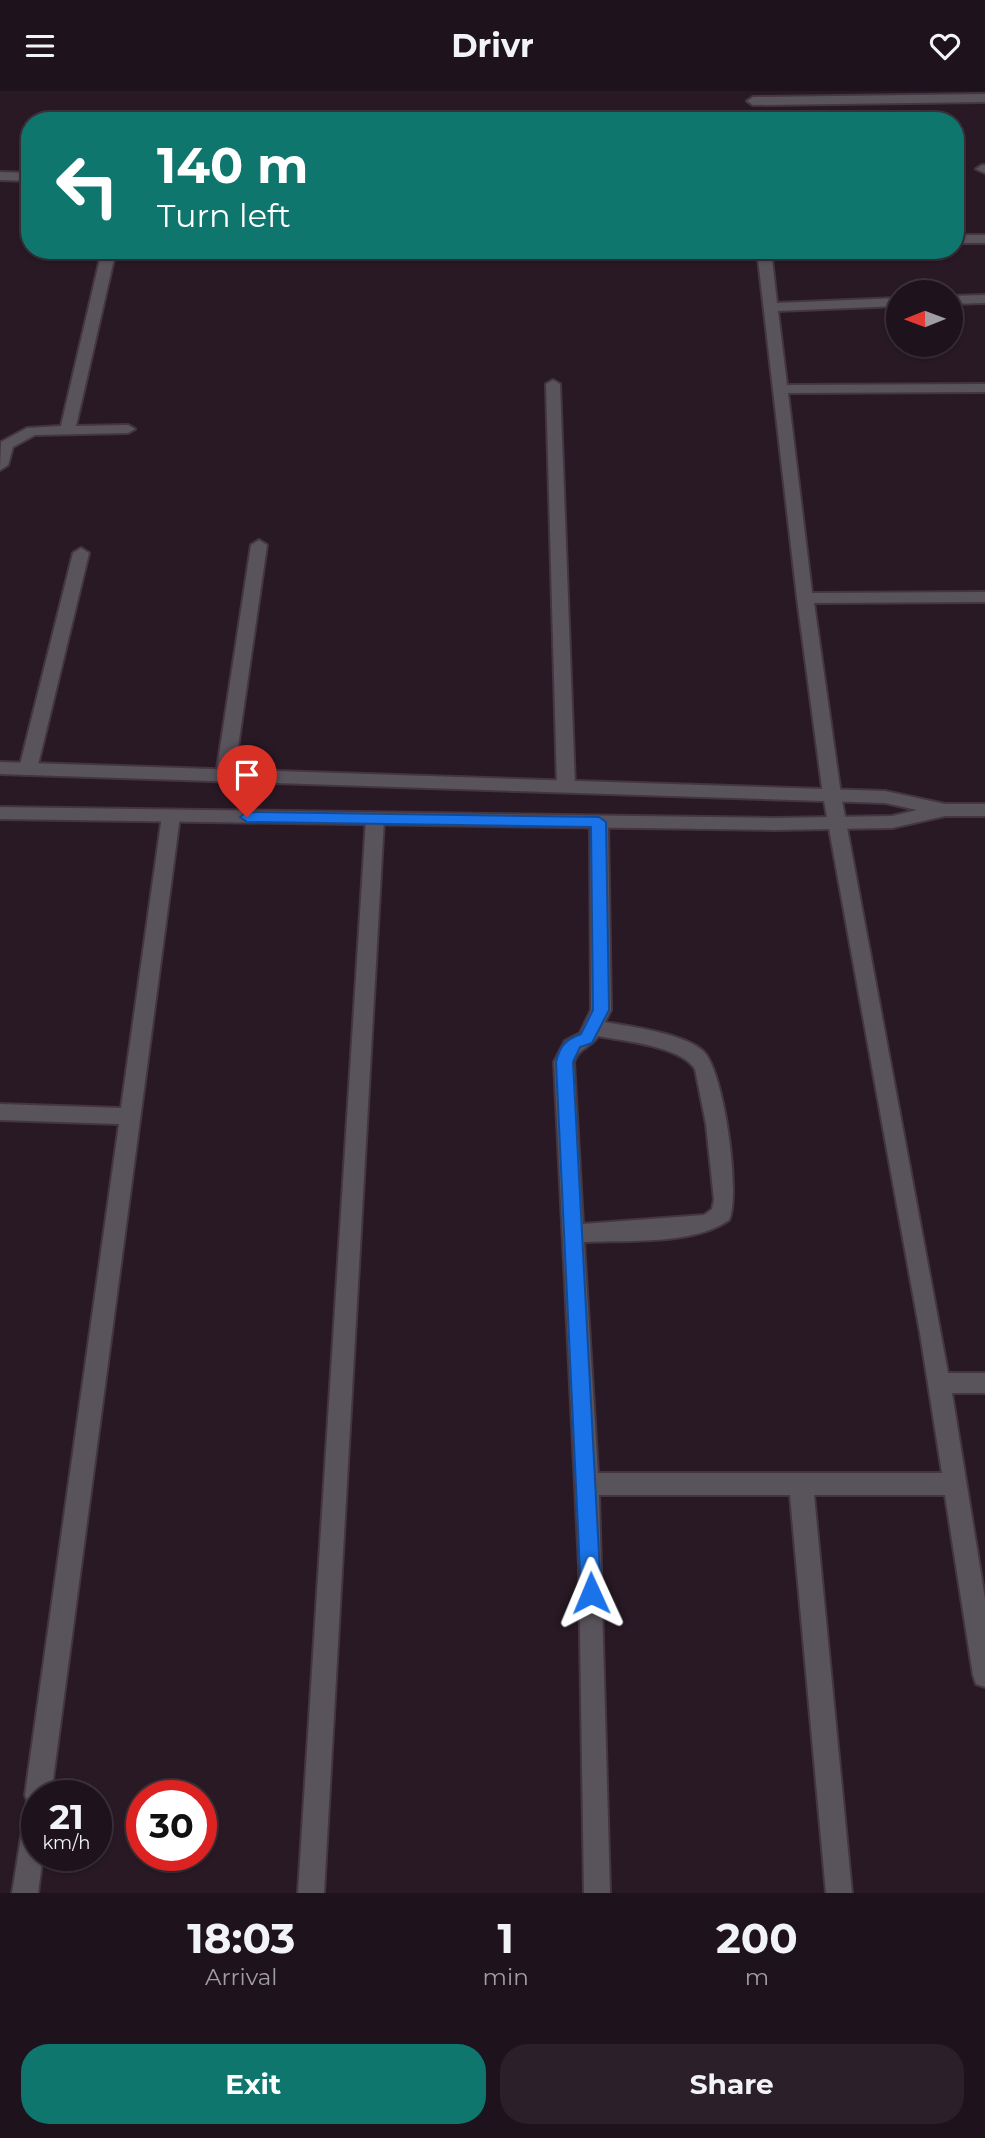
<!DOCTYPE html>
<html lang="en">
<head>
<meta charset="utf-8">
<style>
  :root { --surface:#1e131c; --page:#2b2029; --text:#f1f3f6; --muted:#a19ea3; --line:#3c323b; --accent:#0f766e }
  body { margin:0; font-family:Montserrat,sans-serif; background:var(--page); color:var(--text); height:100vh; display:flex; flex-direction:column; font-size:26px; white-space:nowrap }
  * { box-sizing:border-box; margin:0 }
  p { font-size:23px; color:var(--muted) }
  .icon { flex:none; width:38px; height:38px; fill:none; stroke:currentColor; stroke-width:2; stroke-linecap:round; stroke-linejoin:round }
  .map { position:relative; height:1802px; overflow:hidden }
  .sheet { display:flex; flex-direction:column; background:var(--surface); flex:1 }
  .sheet>* { flex:none }
  .banner { position:absolute; left:21px; top:21px; width:943px; height:147px; border-radius:28px; box-shadow:0 2px 5px #0004,0 0 0 2px var(--line); background:#0f766e; color:#fff; overflow:hidden }
  .needle { width:46px; rotate:269deg }
  .buttons { position:absolute; left:886px; top:189px; display:grid; gap:14px }
  .buttons a { display:grid; place-items:center; width:77px; height:77px; border-radius:50%; background:var(--surface); box-shadow:0 2px 5px #0004,0 0 0 2px var(--line); font-size:35px }
  .speed { position:absolute; left:21px; top:1689px; display:flex; gap:14px; font-size:35px; font-weight:700; text-align:center }
  .speed>* { display:grid; place-content:center; width:91px; height:91px; border-radius:50%; background:var(--surface); box-shadow:0 2px 5px #0004,0 0 0 2px var(--line); line-height:1 }
  .speed small { font-size:18px; font-weight:400 }
  .speed .limit { border:10px solid #d22; background:#fff; color:#111 }
  .pin { position:absolute; display:grid; place-items:center; width:60px; height:60px; color:#fff; margin:-72px -30px; border-radius:50% 50% 50% 0; rotate:-45deg; box-shadow:0 0 7px #0007 }
  .pin .icon { rotate:45deg }
  .me { position:absolute; width:77px; margin:-38px; rotate:359deg; stroke-linejoin:round; filter:drop-shadow(0 0 5px #0008) }
  .turn { display:flex; align-items:center; gap:24px; height:147px; padding:0 21px; font-size:32px }
  .turn .icon { width:91px; height:91px; stroke-width:2.5 }
  .turn b { display:block; font-size:49px; line-height:60px }
  .eta { display:flex; justify-content:space-evenly; align-items:center; height:119px; text-align:center }
  .eta b { font-size:42px; font-weight:700; line-height:49px }
  .action { display:flex; gap:14px; margin-top:auto; padding:14px 21px }
  .action a { flex:1; height:80px; border-radius:28px; background:var(--accent); color:#fff; font-size:28px; font-weight:700; line-height:80px; text-align:center }
  .action a+a { background:var(--page); color:var(--text) }
  header { display:flex; justify-content:space-between; align-items:center; height:91px; padding:0 21px; background:var(--surface); font-size:32px; font-weight:700 }
  .map>svg:first-child { display:block }
</style>
</head>
<body>
<header><svg class="icon" aria-label="menu" viewBox="0 0 24 24"><path d="M4 6h16M4 12h16M4 18h16"/></svg>Drivr<svg class="icon" aria-label="heart" viewBox="0 0 24 24"><path d="M12 20l-8-8c-3-5 5-10 8-4 3-6 11-1 8 4z"/></svg></header>
<div class="map">
<svg width="985" height="1802" viewBox="0 0 985 1802">
  <rect width="100%" height="100%" fill="#281925"/>
  <g fill="none" stroke-linecap="round" stroke-linejoin="round">
    <g stroke="#443641" stroke-width="4">
      <path id="minor" d="M985,3V11L753,14L747,10L753,6Z
        M982,74H985V82L976,78Z
        M0,81L30,82V90L0,89Z
        M956,144H985V152H956Z
        M102,159H116L76,335L128,334L135,338L128,342L35,344L13,356L8,374L0,379L1,351L27,337L61,335Z
        M757,159H771L777,212L898,207V215L778,220L787,294L985,293V301L788,302L812,502L985,501V511L814,512L841,704L948,1282H985V1302H952L985,1508V1596L976,1593L973,1584L945,1404H814L852,1802H826L790,1404H599L610,1802H584L579,1475L554,971L565,950L580,942L591,919L590,731L593,726H605L608,731L611,919L605,931C632,936 681,942 702,959C724,976 741,1105 729,1129C694,1154 628,1149 584,1151L598,1382H942L920,1242L823,704L797,507ZM598,945C623,950 681,955 695,978L706,1033L714,1109L712,1118L704,1124L583,1133L574,971C578,957 592,956 598,945Z
        M985,204V212L950,213V205Z
        M553,289L560,293L575,695L566,701L557,695L546,293Z
        M259,449L267,454L234,684L225,690L216,684L251,454Z
        M81,457L89,462L37,678L28,684L19,678L73,462Z
        M171,719L177,721L180,725L51,1704H37V1764H43L38,1802H12L27,1709L25,1704L119,1033L0,1029V1013L121,1017L162,725L165,721Z
        M375,722L381,724L384,728L324,1802H298L366,728L369,724Z"/>
    </g>
    <g stroke="#443641" stroke-width="4">
      <path id="tertiary" d="M0,671L885,700L945,713H985V725H945L892,737L774,739L0,728V716L774,727L892,725L917,719L885,712L0,683Z"/>
    </g>
    <use href="#minor" fill="#59545c" fill-rule="evenodd"/>
    <use href="#tertiary" fill="#59545c" fill-rule="evenodd"/>
  </g>
  <path fill="#1a73e8" stroke="#114b97" stroke-width="2" d="M247,721L599,726L606,731L609,919L592,952L580,956L573,971L601,1502L598,1509L591,1511L584,1509L581,1502L556,971C560,955 565,949 581,943L593,919L591,736L247,731L240,726Z"/>
</svg>
<div class="buttons">
<a><svg class="needle" viewBox="-14 -14 28 28"><path d="M0-13l5 13h-10z" fill="#e53935"/><path d="M0 13l5-13h-10z" fill="#a19ea3"/></svg></a>
</div>
<div class="speed"><div>21<small>km/h</small></div><div class="limit">30</div></div>
<div class="pin" style="left:247px;top:726px;background:#d93025"><svg class="icon" aria-label="arrive" viewBox="0 0 24 24"><path d="M6 21V4h12l-3 4 3 4H6"/></svg></div>
<svg class="me" style="left:591px;top:1502px" viewBox="-20 -20 40 40"><path d="M0-17L14 15 0 8-14 15z" fill="#1a73e8" stroke="#fff" stroke-width="4"/></svg>
<div class="banner">
<div class="turn"><svg class="icon" aria-label="left" viewBox="0 0 24 24"><path d="M17 20v-9H6M10 6l-5 5 5 5"/></svg><div><b>140 m</b>Turn left</div></div>
</div>
</div>
<section class="sheet">
<div class="eta">
<div><b>18:03</b><p>Arrival</p></div>
<div><b>1</b><p>min</p></div>
<div><b>200</b><p>m</p></div>
</div>
<div class="action"><a>Exit</a><a>Share</a></div>
</section>
</body>
</html>
